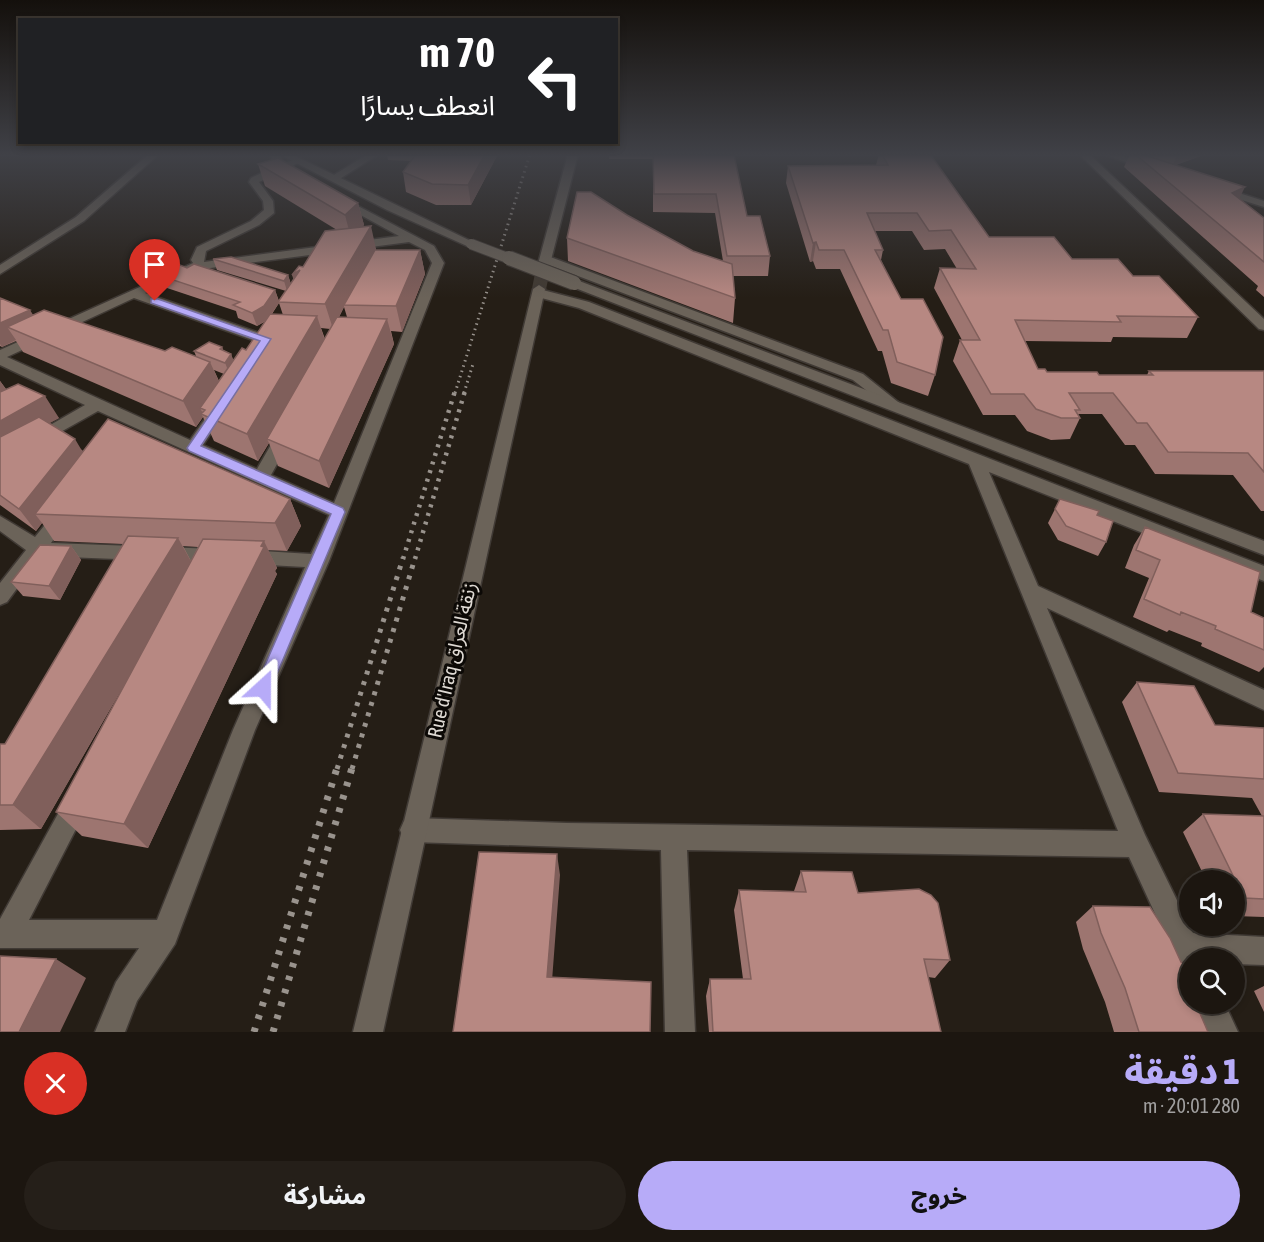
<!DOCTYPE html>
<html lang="ar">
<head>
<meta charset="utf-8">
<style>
  :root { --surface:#1c1610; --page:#251f19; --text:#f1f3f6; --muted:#a09f9f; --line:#3a3530; --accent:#b7abf8 }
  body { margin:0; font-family:"Asap Condensed","Noto Sans Arabic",sans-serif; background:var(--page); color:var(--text); direction:rtl; height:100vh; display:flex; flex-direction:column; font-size:22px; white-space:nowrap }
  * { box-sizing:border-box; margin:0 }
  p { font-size:20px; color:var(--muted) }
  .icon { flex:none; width:33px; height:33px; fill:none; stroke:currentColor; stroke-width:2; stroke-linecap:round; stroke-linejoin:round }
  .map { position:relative; height:1032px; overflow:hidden; direction:ltr }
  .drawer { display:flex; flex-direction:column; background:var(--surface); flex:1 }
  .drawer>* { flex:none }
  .hud { position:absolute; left:18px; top:18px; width:600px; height:126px; border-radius:0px; box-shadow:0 3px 9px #0003,0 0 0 2px var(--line); direction:rtl; background:#202124; color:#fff; overflow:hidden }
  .fabs { position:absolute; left:1179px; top:870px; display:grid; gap:12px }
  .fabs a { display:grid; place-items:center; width:66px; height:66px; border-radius:50%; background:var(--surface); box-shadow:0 3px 9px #0003,0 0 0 2px var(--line); font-size:30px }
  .pin { position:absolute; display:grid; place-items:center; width:51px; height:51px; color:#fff; margin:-62px -26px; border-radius:50% 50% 50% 0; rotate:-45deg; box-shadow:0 0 6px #0007 }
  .pin .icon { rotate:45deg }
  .me { position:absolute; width:66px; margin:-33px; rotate:24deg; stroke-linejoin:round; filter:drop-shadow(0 0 4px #0008) }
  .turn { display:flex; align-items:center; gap:21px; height:126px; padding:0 24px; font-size:27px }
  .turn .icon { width:78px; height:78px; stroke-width:2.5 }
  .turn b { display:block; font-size:42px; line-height:51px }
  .round { display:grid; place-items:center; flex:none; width:63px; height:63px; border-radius:32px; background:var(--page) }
  .summary { display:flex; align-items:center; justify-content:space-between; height:102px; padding:0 24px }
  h1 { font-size:36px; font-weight:800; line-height:45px; color:var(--accent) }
  .action { display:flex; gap:12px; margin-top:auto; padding:12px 24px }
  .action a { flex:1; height:69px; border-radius:36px; background:var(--accent); color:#111; font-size:24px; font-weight:800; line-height:69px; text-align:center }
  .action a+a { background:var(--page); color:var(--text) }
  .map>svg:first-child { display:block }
</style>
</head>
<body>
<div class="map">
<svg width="1264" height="1032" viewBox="0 0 1264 1032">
  <rect width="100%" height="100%" fill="#251e16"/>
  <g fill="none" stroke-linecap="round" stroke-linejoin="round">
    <path stroke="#413a32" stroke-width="14" stroke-dasharray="14 7" stroke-linecap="butt" d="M539,289L544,264"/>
    <g stroke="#403a35" stroke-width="3">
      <path id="street" d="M149,154H159L84,221L0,274V265L76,217Z
        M269,154H279L284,163L300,158V162L290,167L299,174L294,177L283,171L259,182L273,201L274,213L259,225L206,251L204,262L399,236L335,201V197L339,196L434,246L444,263L329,561L255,730L175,944L137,1001L125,1032H95L116,982L139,948H0V919L70,792L79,788L88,792L91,800L29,920H157L233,730L305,567L248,564L241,562L239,557L241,552L248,550L311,554L329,515L98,411L0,466V454L85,405L0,365V350L193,263L191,260L197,247L251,221L264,210L263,201L249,182L251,178L276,166ZM409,242L425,250L432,263L334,503L271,475L294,433L292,429H280L257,469L203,445L229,406L226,403H216L190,440L7,357L134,298L261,343H271V337L145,293L195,270Z
        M368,154H379L338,180L329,178Z
        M1079,154H1089L1264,319V330L1259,329Z
        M545,255L863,374L903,406L900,409H890L853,380L541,262V256Z
        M539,289L589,302L1264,566V581L989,472L1038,586L1264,690V710L1047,608L1145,835L1193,933L1264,937V965L1234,964V958H1190V972L1180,968L1129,857L687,850L695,1032H665L661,850L413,842L404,839L400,830L404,821L413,818L567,823L1118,831L969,464L579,308L534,296L533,293Z
        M63,508L69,510L72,514L51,543L217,549L224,551L226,556L224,561L217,563L41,556L7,602L0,605V583L26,550L0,531V516L35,537L57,510Z
        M1195,1004H1225L1238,1032H1208Z"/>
    </g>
    <g stroke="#403a35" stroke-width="3">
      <path id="secondary" d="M279,154H291L477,244L467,246L387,210Z
        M568,154H578L550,264L544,268L538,264Z
        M1103,154H1117L1156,168L1148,170Z
        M1217,186L1264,201V207L1213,191L1212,189Z
        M574,279L1264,541V555L570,286V280Z
        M539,285L545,289L383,1032H353L533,289Z"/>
    </g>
    <use href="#street" fill="#6b6359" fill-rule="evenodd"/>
    <use href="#secondary" fill="#6b6359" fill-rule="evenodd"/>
    <path stroke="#99938d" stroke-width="3" stroke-dasharray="1.5 4" stroke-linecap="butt" d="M455,393L530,154
      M464,393L473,364"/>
    <path stroke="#99938d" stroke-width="4.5" stroke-dasharray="3 6" stroke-linecap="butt" d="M403,559L455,391
      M415,559L465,391"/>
    <path stroke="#99938d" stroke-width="5" stroke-dasharray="4 7" stroke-linecap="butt" d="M337,769L403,558
      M352,769L415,558"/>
    <path stroke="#99938d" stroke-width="7" stroke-dasharray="4.5 9" stroke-linecap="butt" d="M254,1032L337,768
      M273,1032L352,768"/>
    <g stroke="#403a35" stroke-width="12" stroke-linecap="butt">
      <path id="secondary-bridge-far1" d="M471,244L513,260"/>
    </g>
    <g stroke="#403a35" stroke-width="16" stroke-linecap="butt">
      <path id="secondary-bridge" d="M509,258L574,283"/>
    </g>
    <use href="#secondary-bridge-far1" stroke="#6b6359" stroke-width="10"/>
    <use href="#secondary-bridge" stroke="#6b6359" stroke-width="14"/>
  </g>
  <path fill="#9d7570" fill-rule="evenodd" d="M380,154H498L471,205H436L406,192L403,172L411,161L388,160L387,155H381Z
    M609,154H706L747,216L770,256L768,276H733L735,298L733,323L568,261L567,238L627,215L693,251L723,261L715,213L653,212V159H609Z
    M879,154H930L989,237L1133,276L1198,317L1187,338L1113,337L1111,342L1025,341L1038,369L1047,372L1099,375H1147L1149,371H1264V511H1261L1233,475L1155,474L1135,445H1125L1102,414H1078L1080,418L1070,439L1051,440L1027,431L1015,415H983L953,361L960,340H962L934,288L940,268L957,269L945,249L924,250L912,231H875L883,250L881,260L935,375L928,396L891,383L882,351H878L840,269H816L813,261L810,262L786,183L788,166L876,165Z
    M1130,154H1206L1176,165L1239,198L1264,218V297L1256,290L1258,286L1124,167Z
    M258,164L358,203L364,225L362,227L376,249V250H420L425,274L402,332L391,331L394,344L329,488L278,466L269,443L258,461L214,441L203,417L196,427L23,352L16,341L2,347L0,346V298L33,315L165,351L196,356L194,351L222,347L223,350L231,354L233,360L246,350L266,321L257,326L238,318L236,311L164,287L158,275L187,268L275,290L279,301L286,291L217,270L213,259L288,275L291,284L303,267L337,230L265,186ZM279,303L283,315L272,314ZM344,307L347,317H339ZM321,328L330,329L325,339ZM214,370L224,374L219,381Z
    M0,381L6,389L59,418L49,423L83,451L290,499L301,526L287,551L268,550L277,568L275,571L277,574L148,848L82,836L56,812L127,680L41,829L0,830V744H5L123,544L54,541L42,523L36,531L0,505ZM183,546L198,547L191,561Z
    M1060,499L1106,542L1098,556L1058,540L1048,523Z
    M1145,527L1251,612L1264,618V667L1259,672L1201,646L1202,643L1169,630L1167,632L1133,617L1149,578L1125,568L1134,545Z
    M71,546L81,560L60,600L23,596L11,582Z
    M1137,682L1215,725L1264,728V917L1234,916V880H1206L1183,832L1203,814L1262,816L1252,798L1159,792L1122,702Z
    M801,871L858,893L950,960L935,978L928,977L941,1032H709L706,996L710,979H743L734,910L739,890L794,891Z
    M1093,906L1190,1004L1208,1032H1114L1105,1002L1083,949L1076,922Z
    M1264,986V1012L1254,991Z"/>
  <path fill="#805f5b" d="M485,154H498L471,205L468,185Z
    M1184,154H1206L1172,166L1177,156Z
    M1245,187L1236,205L1232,193Z
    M358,203L364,225L351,238L345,215Z
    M371,226L376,249L346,305H344V307L333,329L325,304Z
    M816,242L813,261L810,262L813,243Z
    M420,250L425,274L402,332L396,306Z
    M300,270V299L292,275Z
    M288,275L291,285L287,291L284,281Z
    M275,290L279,302H278L279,303L268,319L257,326L252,313Z
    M30,310L42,329L7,327L16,340L2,347L0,344V323Z
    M317,316L325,341L267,439L269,443L258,461L247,434Z
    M387,319L394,344L329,488L319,461Z
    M222,347L227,360L231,354L236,367L230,376L220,349Z
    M210,362L222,388L205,410L200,408L204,415L201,414L203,417L196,427L183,401Z
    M0,381L12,398L0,406Z
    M45,396L59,418L0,451V421Z
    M75,439L88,461L35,514L42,523L36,531L19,509Z
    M290,499L301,526L287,551L275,523Z
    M178,538L193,565L41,829L13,805Z
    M264,541L277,568L275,571L277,574L148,848L124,824Z
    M71,546L81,560L60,600L49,586Z
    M557,854L560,875L551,994L547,977Z
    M56,959L86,978L60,1032H19Z"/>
  <path fill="#b78882" stroke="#805f5b" stroke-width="1.5" d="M416,154H485L468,185L432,184L403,172Z
    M653,154H706V155H734L747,216H760L770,256H727L716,194H654Z
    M882,154H930L989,237H1054L1072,259H1118L1133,276H1159L1198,317L1117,316L1121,322L1015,320L1038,369H1045L1047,372H1097L1099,375H1153L1149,371H1264V472L1248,453L1168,452L1147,423H1137L1113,393H1069L1080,410H1075L1080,418H1061L1036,409L1024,394H991L960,340H980L940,268L976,269L951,230L929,231L917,213H867L883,250H875L901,299H923L943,337L935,375L897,362L888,330H883L844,250H819L816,242L813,243L788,166L888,165Z
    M1135,154H1141L1245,187L1232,193L1264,218V262Z
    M1169,154H1184L1177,156Z
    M278,158L358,203L345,215L258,164Z
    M577,192H591L627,215L693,251L732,264L735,298L567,238Z
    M371,226L325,304L278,302L300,270L292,275L299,266L303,267L325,231Z
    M375,250H420L396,306L344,305Z
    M231,257L288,275L284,281L213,259Z
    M194,264L275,290L264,306L252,313L233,305L240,302L158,275L180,265L187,268Z
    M0,298L30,310L0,323Z
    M44,310L165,351L172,347L210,362L183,401L7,327Z
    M270,314L317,316L247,434L201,414L205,410L200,408L242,348L246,350Z
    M337,317L387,319L319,461L267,439Z
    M209,342L222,347L220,349L231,354L225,363L194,351Z
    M18,384L45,396L0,421V392Z
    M39,417L75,439L19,509L0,495V437Z
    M108,419L290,499L275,523L35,514Z
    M1060,499L1099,511L1097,515L1113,521L1106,542L1066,526L1055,509Z
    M1145,527L1260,572L1251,612L1264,618V650L1215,629L1216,626L1181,612L1180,615L1144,599L1160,560L1136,550Z
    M128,536L178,538L13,805H0V744H5Z
    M203,539L264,541L261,546L264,547L124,824L56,812Z
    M40,545L71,546L49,586L11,582Z
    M1137,682L1194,686L1215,725L1264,728V779L1178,773Z
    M1203,814L1264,816V899L1244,898Z
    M479,852L557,854L547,977L651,982L650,1032H453Z
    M801,871L852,872L858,893L919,889L931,895L938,903L950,960L924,959L941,1032H713L710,979H751L739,890L806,892Z
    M1093,906L1150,907L1170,938L1181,962L1190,964V1004H1196L1208,1032H1139L1125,988L1101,933Z
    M0,956L56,959L19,1032H0Z"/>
  <linearGradient id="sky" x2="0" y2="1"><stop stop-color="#14100c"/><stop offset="0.52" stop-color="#404147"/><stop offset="1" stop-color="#404147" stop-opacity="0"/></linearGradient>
  <rect width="1264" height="298" fill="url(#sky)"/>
  <path fill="#b7abf8" stroke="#776fa1" stroke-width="1.5" d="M151,299H158L271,339L201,446L343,508L345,512L271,688L269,693H257L255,688L331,514L189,451L187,448L260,341L151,303Z"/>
  <g text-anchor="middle" stroke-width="6" stroke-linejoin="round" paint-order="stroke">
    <g font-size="20" fill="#ded9d3" stroke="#0c0906">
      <text transform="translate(452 660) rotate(-77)" y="7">Rue d'Iraq زنقة العراق</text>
    </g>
  </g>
</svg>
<div class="fabs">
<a><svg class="icon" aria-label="sound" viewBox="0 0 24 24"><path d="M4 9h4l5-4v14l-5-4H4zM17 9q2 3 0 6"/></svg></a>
<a><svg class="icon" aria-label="search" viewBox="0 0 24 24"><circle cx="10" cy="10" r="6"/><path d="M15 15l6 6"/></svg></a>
</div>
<div class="pin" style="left:155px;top:301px;background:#d93025"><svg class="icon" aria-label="arrive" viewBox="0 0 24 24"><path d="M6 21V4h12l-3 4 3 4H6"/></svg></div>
<svg class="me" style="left:263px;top:688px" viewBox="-20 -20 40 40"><path d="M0-17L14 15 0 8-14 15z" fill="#b7abf8" stroke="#fff" stroke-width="4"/></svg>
<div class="hud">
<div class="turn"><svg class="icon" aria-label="left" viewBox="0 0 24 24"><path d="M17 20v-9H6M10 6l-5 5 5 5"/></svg><div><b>70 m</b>انعطف يسارًا</div></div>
</div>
</div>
<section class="drawer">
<div class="summary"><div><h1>1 دقيقة</h1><p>280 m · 20:01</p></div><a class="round" style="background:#d93025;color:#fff"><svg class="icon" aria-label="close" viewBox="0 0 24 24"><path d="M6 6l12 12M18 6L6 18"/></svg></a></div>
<div class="action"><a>خروج</a><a>مشاركة</a></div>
</section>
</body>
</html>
